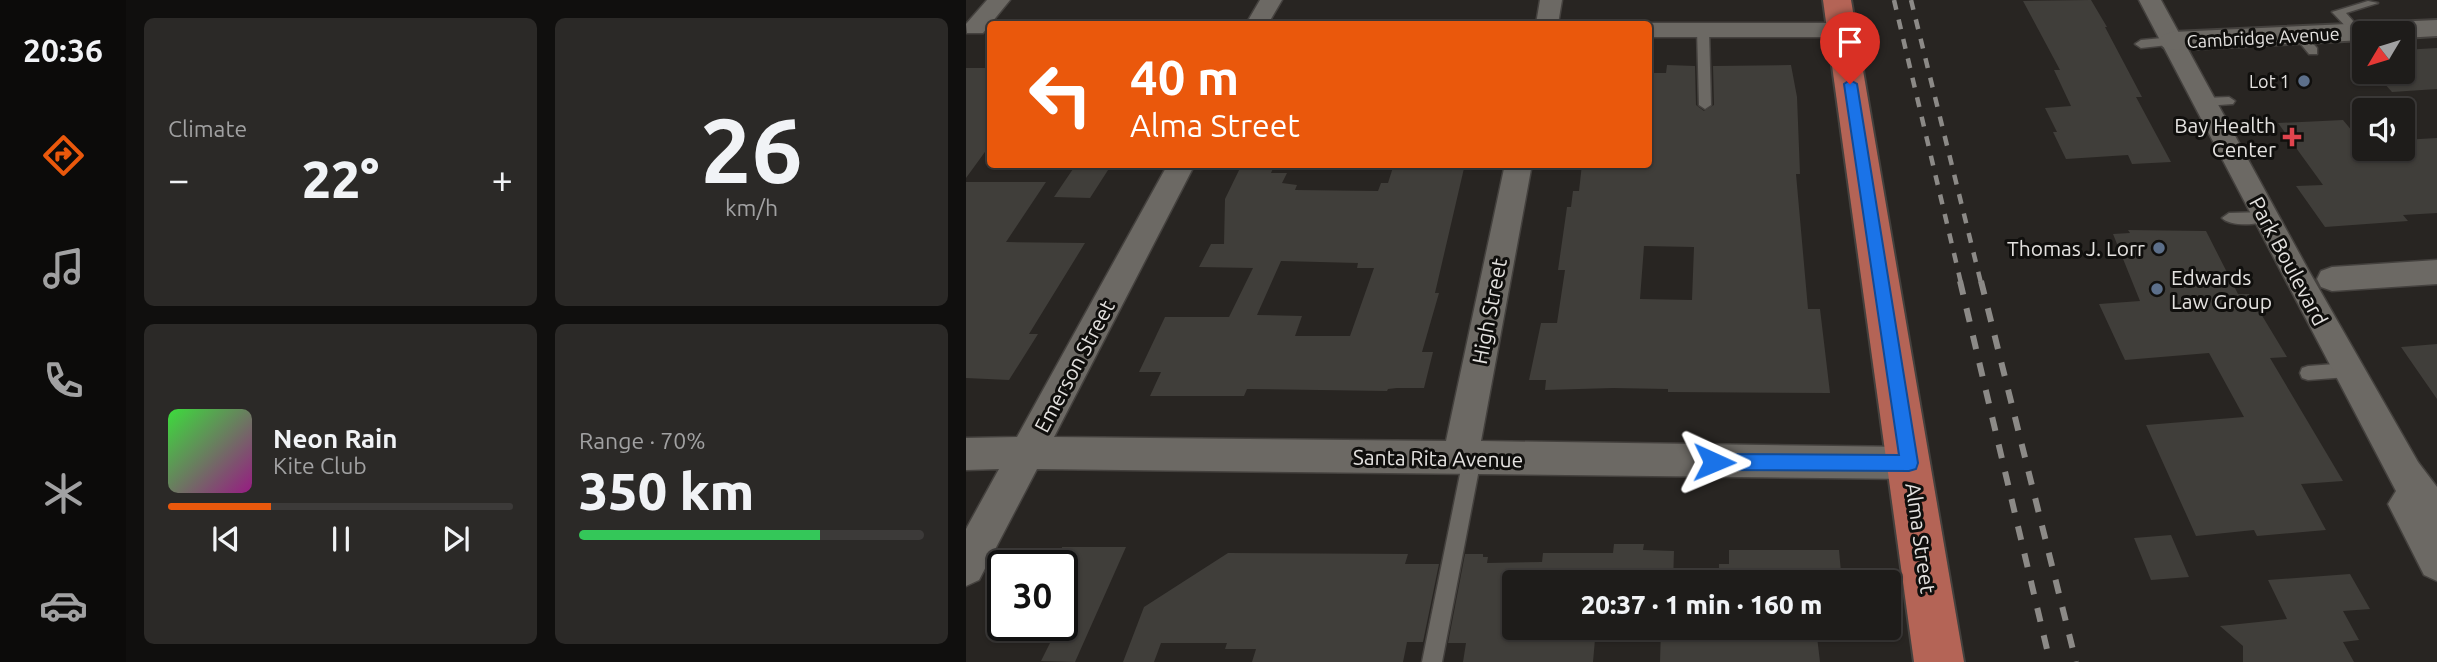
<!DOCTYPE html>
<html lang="en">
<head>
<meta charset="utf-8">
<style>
	:root { --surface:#1e1c1a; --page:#2b2927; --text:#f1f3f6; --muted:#a1a1a2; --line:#3c3a39; --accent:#ea580c }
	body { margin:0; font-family:Ubuntu,sans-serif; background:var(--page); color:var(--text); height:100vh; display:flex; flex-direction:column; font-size:26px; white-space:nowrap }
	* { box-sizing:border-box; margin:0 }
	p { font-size:23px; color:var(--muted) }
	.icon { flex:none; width:38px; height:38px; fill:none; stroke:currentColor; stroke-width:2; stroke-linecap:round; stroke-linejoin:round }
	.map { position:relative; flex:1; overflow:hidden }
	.sheet { display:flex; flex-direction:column; gap:18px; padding:18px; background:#100f0e; width:840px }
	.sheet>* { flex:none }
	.banner { position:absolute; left:21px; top:21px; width:665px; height:147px; border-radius:7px; box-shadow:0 2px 5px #0004,0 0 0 2px var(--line); background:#ea580c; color:#fff; overflow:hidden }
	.needle { width:46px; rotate:232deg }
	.buttons { position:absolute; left:1386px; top:21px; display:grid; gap:14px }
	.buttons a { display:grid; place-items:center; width:63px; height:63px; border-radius:7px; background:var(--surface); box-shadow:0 2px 5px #0004,0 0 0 2px var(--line); font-size:35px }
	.speed { position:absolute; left:21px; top:550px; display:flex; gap:14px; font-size:35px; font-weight:700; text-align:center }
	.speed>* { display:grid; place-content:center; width:91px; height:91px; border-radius:50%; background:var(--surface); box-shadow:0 2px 5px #0004,0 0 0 2px var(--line); line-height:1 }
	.speed .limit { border:4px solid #111; border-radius:10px; background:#fff; color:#111 }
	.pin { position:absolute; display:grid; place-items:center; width:60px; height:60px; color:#fff; margin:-72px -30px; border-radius:50% 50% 50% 0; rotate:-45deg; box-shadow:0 0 7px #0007 }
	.pin .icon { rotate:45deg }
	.me { position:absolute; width:77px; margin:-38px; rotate:91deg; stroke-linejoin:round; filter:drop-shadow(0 0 5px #0008) }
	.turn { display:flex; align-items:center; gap:24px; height:147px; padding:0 28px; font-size:32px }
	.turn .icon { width:91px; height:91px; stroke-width:2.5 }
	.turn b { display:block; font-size:49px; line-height:60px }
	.big { font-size:52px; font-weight:800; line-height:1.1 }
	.sheet .tile { flex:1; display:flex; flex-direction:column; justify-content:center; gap:10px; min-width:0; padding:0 24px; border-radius:10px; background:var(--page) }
	.sheet .dial { align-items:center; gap:0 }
	.dial b { font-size:91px; line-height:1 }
	.song { display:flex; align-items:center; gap:21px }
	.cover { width:84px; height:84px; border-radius:10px; background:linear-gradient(135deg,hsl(120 70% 55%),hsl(310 70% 35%)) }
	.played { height:7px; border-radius:4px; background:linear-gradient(90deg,var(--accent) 30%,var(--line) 30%) }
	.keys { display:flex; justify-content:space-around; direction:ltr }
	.heat { display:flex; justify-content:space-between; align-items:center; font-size:38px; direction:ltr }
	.charge { height:10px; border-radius:5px; background:linear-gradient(90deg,#34c759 70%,var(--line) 0) }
	.sheet .tiles { flex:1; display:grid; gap:18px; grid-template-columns:repeat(2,1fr) }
	.trip { position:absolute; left:536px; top:570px; width:399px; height:70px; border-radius:7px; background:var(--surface); box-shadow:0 2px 5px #0004,0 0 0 2px var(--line); font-weight:800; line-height:70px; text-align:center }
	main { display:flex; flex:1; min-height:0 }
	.tab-bar { display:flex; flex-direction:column; width:126px; justify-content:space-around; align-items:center; background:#0c0b0a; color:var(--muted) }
	.tab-bar .icon { width:49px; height:49px }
	.tab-bar .active { color:var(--accent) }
	.tab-bar b { font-size:32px; color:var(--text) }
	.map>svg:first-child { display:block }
	.building { fill:#403e3a; fill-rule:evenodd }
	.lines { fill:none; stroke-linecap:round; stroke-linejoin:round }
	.service-casing { stroke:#44413e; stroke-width:3 }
	.minor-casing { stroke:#44413e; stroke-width:3 }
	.tertiary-casing { stroke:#44413e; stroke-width:4 }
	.primary-casing { stroke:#44413e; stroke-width:4 }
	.service { fill:#6c6964; fill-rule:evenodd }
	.minor { fill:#6c6964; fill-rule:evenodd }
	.tertiary { fill:#6c6964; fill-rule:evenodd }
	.primary { fill:#b46456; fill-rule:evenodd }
	.rail-far1 { stroke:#8c8a87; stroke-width:4.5; stroke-dasharray:10 10; stroke-linecap:butt }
	.rail { stroke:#8c8a87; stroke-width:6; stroke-dasharray:14 14; stroke-linecap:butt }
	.route { fill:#1a73e8; stroke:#114b97; stroke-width:2 }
	.service-dot { fill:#5c6f8a; stroke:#100f0d; stroke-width:2.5 }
	.health-dot { fill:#e0444e; stroke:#100f0d; stroke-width:2.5 }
	.labels { text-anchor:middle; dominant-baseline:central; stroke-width:6; stroke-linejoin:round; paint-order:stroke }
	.far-street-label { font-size:18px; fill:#e4e2e0; stroke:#100f0d }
	.far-poi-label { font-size:18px; fill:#e4e2e0; stroke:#100f0d; text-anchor:end }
	.poi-label { font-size:21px; fill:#e4e2e0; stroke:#100f0d; text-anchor:end }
	.street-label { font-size:21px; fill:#e4e2e0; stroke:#100f0d }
</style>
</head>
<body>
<main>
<nav class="tab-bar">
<b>20:36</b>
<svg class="icon active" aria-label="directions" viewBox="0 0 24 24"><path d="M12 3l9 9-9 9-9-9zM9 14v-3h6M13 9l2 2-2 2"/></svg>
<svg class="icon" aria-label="music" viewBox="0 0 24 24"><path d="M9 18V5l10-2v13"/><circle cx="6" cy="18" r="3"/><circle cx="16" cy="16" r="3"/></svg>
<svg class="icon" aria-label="phone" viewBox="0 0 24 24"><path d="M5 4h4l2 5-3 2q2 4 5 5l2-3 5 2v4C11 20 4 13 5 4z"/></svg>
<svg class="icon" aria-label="climate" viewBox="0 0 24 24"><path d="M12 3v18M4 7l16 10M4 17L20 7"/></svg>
<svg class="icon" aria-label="car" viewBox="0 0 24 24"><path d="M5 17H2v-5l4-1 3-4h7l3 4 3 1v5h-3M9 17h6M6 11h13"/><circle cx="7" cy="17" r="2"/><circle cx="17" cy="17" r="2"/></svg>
</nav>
<section class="sheet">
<div class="tiles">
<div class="tile"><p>Climate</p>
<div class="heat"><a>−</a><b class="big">22°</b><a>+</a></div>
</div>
<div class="tile dial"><b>26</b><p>km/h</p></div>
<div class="tile">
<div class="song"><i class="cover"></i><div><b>Neon Rain</b><p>Kite Club</p></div></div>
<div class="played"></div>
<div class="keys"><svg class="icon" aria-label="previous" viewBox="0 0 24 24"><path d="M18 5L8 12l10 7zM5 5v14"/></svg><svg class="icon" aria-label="pause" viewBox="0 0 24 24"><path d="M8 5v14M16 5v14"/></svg><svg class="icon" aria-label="next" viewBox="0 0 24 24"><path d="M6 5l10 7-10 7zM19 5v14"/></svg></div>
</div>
<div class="tile"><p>Range · 70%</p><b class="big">350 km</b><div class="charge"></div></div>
</div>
</section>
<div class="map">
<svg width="1471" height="662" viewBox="0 0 1471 662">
	<rect width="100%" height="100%" fill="#282522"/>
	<path class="building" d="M1125 0 1141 27H1139L1176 97H1170L1205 162 1166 164 1162 155 1100 159 1087 132H1091L1079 108 1105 106 1088 70H1094L1057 1Z
		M1471 48V89L1426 92 1408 72H1437V50Z
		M701 65 729 66 730 105 738 111 748 105 747 66 825 65 831 97 834 174H830L842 309H854L864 393 702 392V389L647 388 579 390 580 380H563L575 323H591L599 270H592L601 207H605L607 191H613L616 164H682V73H700ZM678 246 728 247 726 300 674 299Z
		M0 68H24V145L0 178Z
		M1377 120 1392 138 1398 137V149H1437V140L1471 138V213L1437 215 1442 221 1359 227 1330 186 1357 185 1312 123Z
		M276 164H309L305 173H321L316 183 331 185 329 190 412 191 415 183H422L428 164H499L469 293H473L456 352H467L458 388H431L422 389 421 391 281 389 278 396H184L195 372H173L199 317H263L287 268 233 267 245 244H258L259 199ZM315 261 392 263 391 268H408L384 336H329L336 316 291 315Z
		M109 166 144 167 124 198 88 197Z
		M0 182H80L40 242 119 243 63 334H72L43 380 0 378Z
		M1162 230 1240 231 1272 294H1283L1321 357 1304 358 1377 481 1335 484 1360 530 1291 536 1288 530 1230 536 1180 425 1278 417 1243 353 1159 360 1133 304 1174 301 1147 234 1164 233Z
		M1471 344V399L1435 347Z
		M1205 535 1223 577 1185 580 1168 538Z
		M648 544H678L677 550 708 551 707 583H548V628H630L627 662H497L500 643H482L499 554H517V557H522L521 563 576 562 577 553H647Z
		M96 547H160L109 662 75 661 93 625H96Z
		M763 550H873L876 583H753V564H763Z
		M262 553 442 554 439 564H473L457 642H441L437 662H286L290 649H259L261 643H195L188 662H157L178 607Z
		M1384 574 1404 609 1377 611 1393 640 1377 642 1388 662H1277V646L1254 626 1321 619 1302 580Z
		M695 628H850L854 662H694Z"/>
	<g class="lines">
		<g class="service-casing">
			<path id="service" d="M1402 1 1412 3 1380 13 1395 30V34H1387L1366 12Z
				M737 27 743 30 745 105 739 109 733 105 731 30Z
				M1333 31 1337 33 1351 48V54H1343L1329 37 1327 35Z
				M1207 37 1211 38V44L1175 48 1169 44 1175 40Z
				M1263 97 1269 101 1267 104 1239 106 1233 102 1239 98Z
				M1299 212 1306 217C1298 226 1264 227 1256 218L1263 213Z
				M1382 363 1388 365 1390 370 1388 375 1382 377 1342 380 1336 378 1334 373 1336 368 1342 366Z
				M506 451 512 453 515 459 476 662H456L497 459 500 453Z"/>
		</g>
		<g class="minor-casing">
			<path id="minor" d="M21 0H44L17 33H1L0 24Z
				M294 0H316L302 24H280Z
				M574 0H596L592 24H570Z
				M1173 0H1195L1344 273 1452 462 1471 487V581L1458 575 1422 504 1430 491Z
				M682 23H876L884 25 888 30 884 35 876 37H682V24H676Z
				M202 164H229L88 437 480 441 539 164H566L515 441 943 447 955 452 961 463 955 474 943 479 71 469 13 580 0 586V529L33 469 0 470V438L51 437Z
				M1471 260V284L1366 291 1355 287 1351 279 1355 271 1366 267Z"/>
		</g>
		<g class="tertiary-casing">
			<path id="tertiary" d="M1471 20V36L1437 38V33H1398V40L1207 50 1197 47 1193 41 1197 35 1207 32Z"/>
		</g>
		<g class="primary-casing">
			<path id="primary" d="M857 0H885L998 662H948Z"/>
		</g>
		<use href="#service" class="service"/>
		<use href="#minor" class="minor"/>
		<use href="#tertiary" class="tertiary"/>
		<use href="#primary" class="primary"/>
		<path class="rail-far1" d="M928 0 995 283
			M945 0 1015 283"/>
		<path class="rail" d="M994 281 1084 662
			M1015 281 1110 662"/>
	</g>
	<path class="route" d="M884 80 891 84 952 463 950 469 943 471 748 470 742 468 739 462 742 456 748 454 933 455 878 84Z"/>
	<g class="service-dot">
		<circle cx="1338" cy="81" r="7"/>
		<circle cx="1193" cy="248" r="7"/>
		<circle cx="1191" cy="289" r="7"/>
	</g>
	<path class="health-dot" d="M1322.5 126.5h7v7h7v7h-7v7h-7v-7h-7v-7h7z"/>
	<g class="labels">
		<g class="far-street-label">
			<text transform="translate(1297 37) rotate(-3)">Cambridge Avenue</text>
		</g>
		<g class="far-poi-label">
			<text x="1324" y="81">Lot 1</text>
		</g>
		<g class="poi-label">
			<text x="1310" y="125">Bay Health<tspan x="1310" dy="24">Center</tspan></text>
			<text x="1179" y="248">Thomas J. Lorr</text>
			<text x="1205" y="277" text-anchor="start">Edwards<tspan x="1205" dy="24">Law Group</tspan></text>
		</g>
		<g class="street-label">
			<text transform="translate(1323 261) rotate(62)">Park Boulevard</text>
			<text transform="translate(523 311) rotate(-79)">High Street</text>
			<text transform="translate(108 366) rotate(-62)">Emerson Street</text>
			<text transform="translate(472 458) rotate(1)">Santa Rita Avenue</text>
			<text transform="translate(955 538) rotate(82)">Alma Street</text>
		</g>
	</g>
</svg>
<div class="buttons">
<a><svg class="needle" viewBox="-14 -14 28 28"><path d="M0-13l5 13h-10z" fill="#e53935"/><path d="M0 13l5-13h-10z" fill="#a1a1a2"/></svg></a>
<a><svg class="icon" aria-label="sound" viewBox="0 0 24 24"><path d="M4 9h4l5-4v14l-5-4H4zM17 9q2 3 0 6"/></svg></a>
</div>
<div class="speed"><div class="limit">30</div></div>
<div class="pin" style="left:884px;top:84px;background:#d93025"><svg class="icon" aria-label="arrive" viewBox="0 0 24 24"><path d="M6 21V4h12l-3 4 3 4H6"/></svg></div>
<svg class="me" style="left:748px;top:462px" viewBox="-20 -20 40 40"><path d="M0-17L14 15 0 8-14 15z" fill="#1a73e8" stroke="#fff" stroke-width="4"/></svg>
<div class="trip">20:37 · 1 min · 160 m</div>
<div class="banner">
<div class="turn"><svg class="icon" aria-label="left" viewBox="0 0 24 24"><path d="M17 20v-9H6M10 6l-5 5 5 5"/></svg><div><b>40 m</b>Alma Street</div></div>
</div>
</div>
</main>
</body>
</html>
